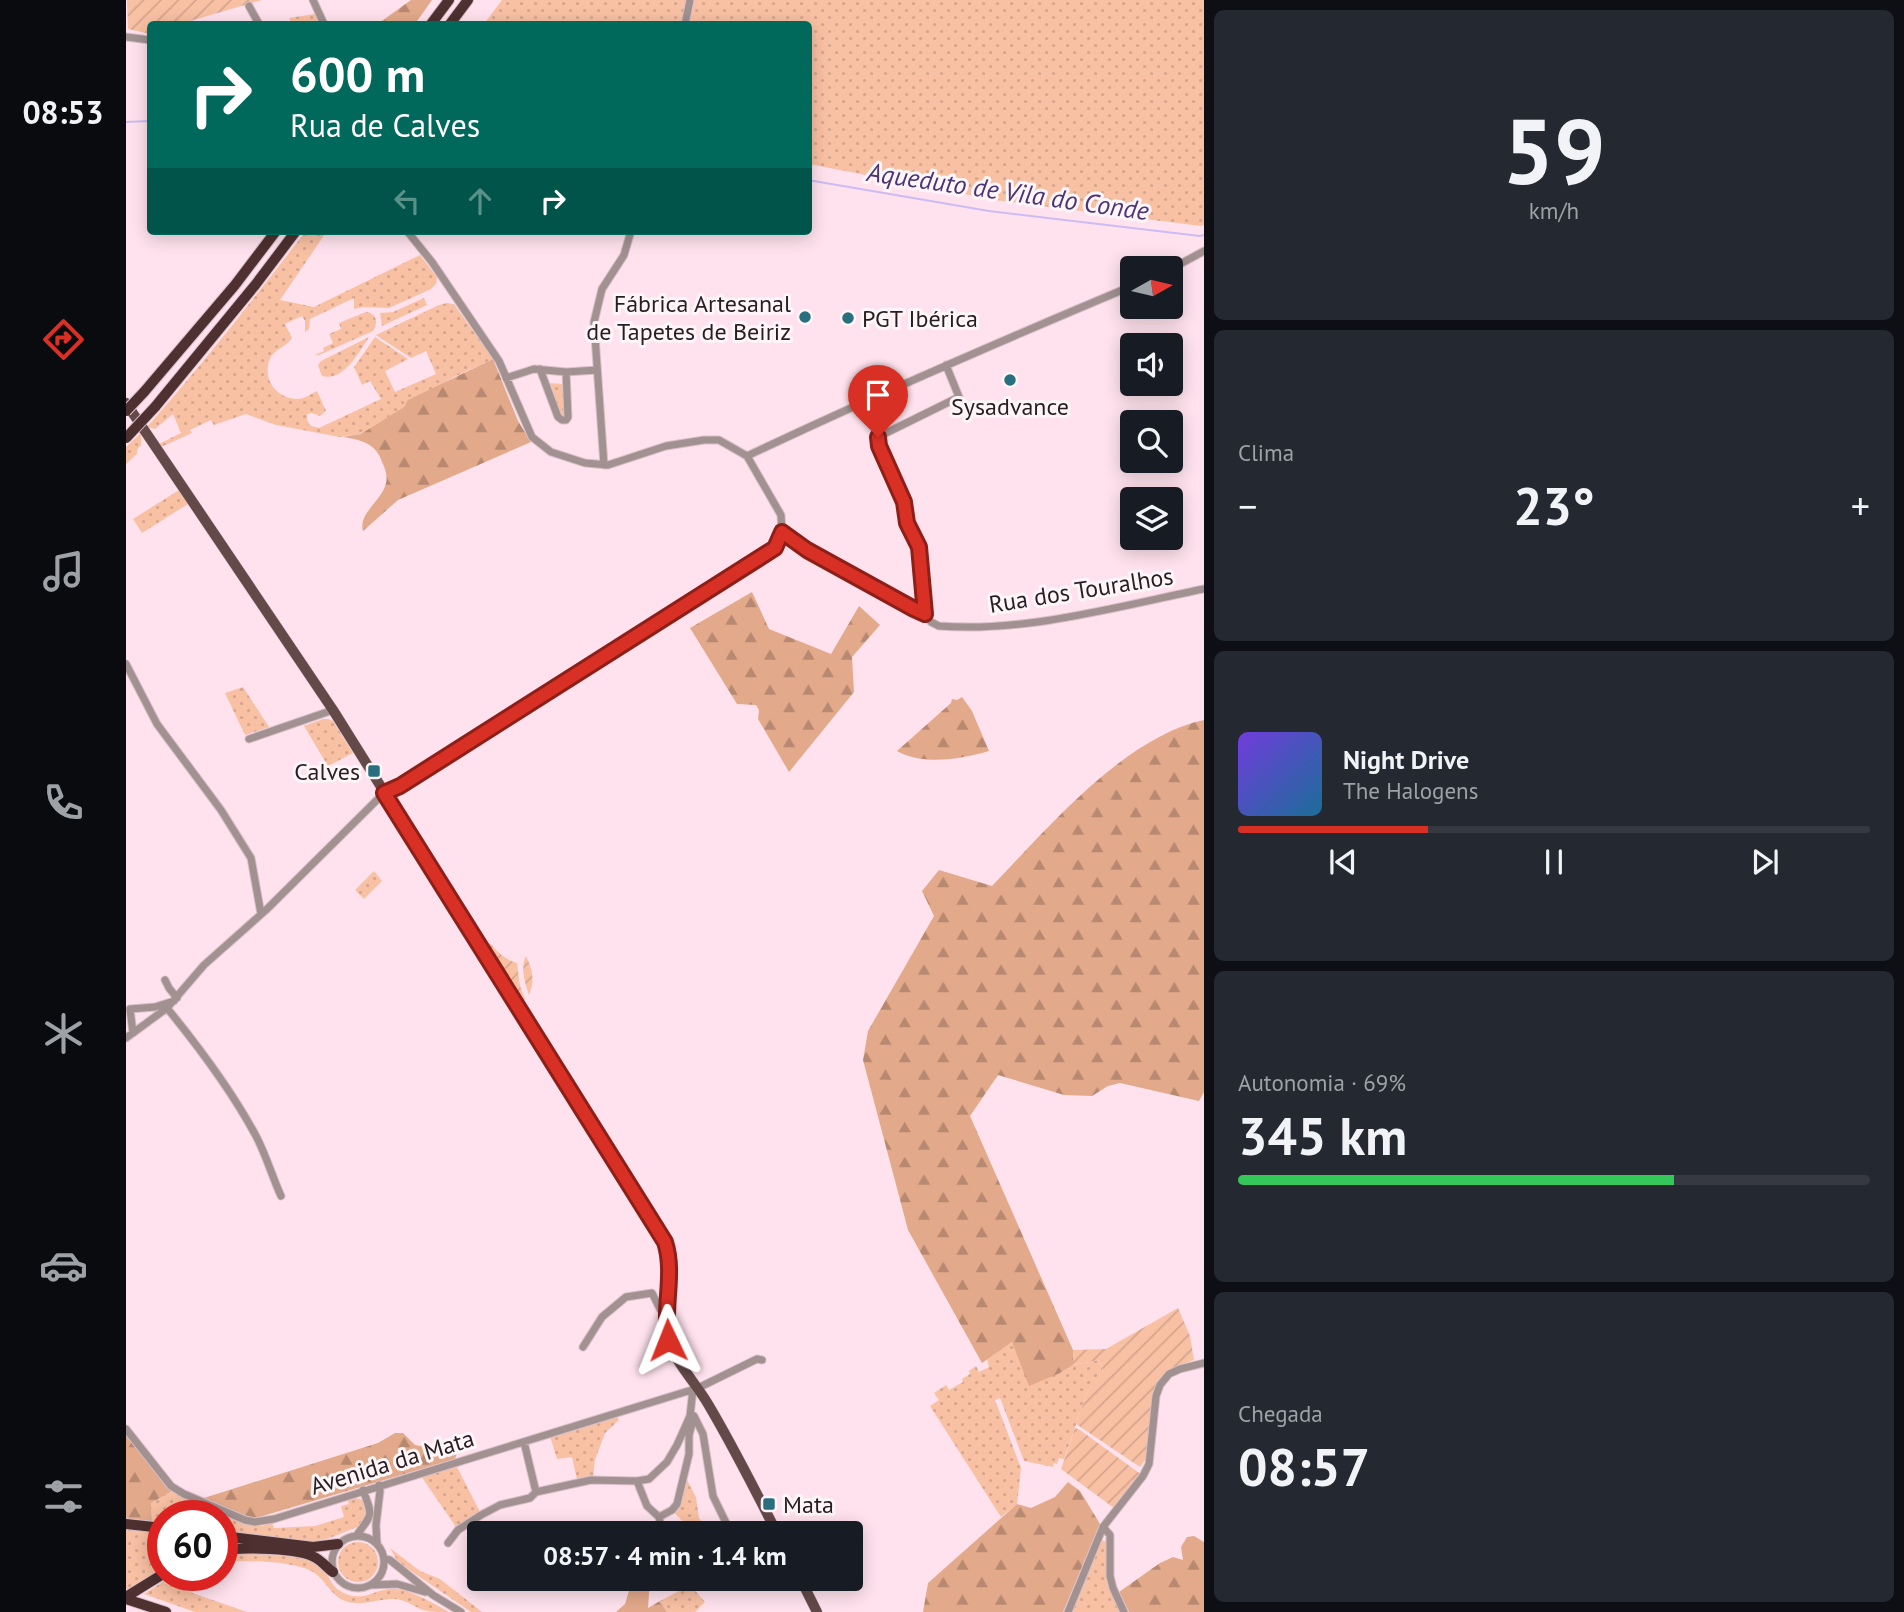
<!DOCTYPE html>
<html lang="pt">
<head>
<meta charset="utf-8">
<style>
	:root { --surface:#171b24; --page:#242831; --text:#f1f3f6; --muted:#9ea1a6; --line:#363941; --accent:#d93025 }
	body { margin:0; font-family:"PT Sans",sans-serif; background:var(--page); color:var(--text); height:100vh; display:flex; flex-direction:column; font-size:26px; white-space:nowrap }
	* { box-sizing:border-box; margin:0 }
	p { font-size:23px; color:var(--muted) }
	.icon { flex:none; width:38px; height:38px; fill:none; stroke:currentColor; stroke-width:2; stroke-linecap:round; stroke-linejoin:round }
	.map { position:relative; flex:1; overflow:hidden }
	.side { display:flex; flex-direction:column; gap:10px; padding:10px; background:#0d0f14; width:700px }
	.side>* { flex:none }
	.hud { position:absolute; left:21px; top:21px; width:665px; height:214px; border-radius:7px; box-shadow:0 4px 18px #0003; background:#00695c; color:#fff; overflow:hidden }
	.needle { width:46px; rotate:82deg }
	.fabs { position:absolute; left:994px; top:256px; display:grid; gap:14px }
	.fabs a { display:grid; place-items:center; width:63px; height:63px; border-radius:7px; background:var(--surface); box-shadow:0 4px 18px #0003; font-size:35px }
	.speed { position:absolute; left:21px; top:1500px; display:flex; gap:14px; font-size:35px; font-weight:700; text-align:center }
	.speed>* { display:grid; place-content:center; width:91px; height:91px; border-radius:50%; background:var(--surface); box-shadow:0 4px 18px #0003; line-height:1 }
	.speed .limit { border:10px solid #d22; background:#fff; color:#111 }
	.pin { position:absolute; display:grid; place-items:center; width:60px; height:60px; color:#fff; margin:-72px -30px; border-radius:50% 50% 50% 0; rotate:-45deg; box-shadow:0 0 7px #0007 }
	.pin .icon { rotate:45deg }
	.me { position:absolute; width:77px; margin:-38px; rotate:358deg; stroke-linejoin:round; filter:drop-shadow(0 0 5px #0008) }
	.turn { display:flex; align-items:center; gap:24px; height:147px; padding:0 28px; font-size:32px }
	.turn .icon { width:91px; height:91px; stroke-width:2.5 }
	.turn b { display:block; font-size:49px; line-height:60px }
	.lanes { display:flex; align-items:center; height:66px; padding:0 28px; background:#0003; justify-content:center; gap:35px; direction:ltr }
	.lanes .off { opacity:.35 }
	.big { font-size:52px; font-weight:700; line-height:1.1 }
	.side .card { flex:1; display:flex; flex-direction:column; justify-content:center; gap:10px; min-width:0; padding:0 24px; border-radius:10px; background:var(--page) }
	.side .dial { align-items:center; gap:0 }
	.dial b { font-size:91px; line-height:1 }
	.song { display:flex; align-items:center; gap:21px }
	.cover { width:84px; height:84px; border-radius:10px; background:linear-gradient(135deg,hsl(260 70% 55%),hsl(200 70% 35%)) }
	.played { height:7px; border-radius:4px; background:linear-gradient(90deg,var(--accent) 30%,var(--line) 30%) }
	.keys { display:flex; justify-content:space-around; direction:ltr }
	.heat { display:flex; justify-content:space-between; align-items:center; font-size:38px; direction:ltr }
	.charge { height:10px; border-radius:5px; background:linear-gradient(90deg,#34c759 69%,var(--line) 0) }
	.trip { position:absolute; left:341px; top:1521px; width:396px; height:70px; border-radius:7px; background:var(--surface); box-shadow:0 4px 18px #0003; font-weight:700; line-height:70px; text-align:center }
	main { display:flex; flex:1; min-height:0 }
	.tab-bar { display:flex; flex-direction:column; width:126px; justify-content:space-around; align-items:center; background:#090b0e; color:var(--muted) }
	.tab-bar .icon { width:49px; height:49px }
	.tab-bar .current { color:var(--accent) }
	.tab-bar b { font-size:32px; color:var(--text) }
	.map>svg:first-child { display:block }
	.grass { fill:url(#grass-dots) }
	.forest { fill:url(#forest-firs) }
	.garden { fill:url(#garden-furrows) }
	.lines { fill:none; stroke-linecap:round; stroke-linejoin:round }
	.stream { stroke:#ccbcf5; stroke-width:2 }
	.minor-casing { stroke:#d8bfc8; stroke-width:9 }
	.major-casing { stroke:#d8bfc8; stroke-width:11 }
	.highway-casing { stroke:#d8bfc8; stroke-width:12 }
	.minor { stroke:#a19190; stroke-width:7 }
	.major { stroke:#634948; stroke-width:10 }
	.highway { stroke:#4d302f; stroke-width:10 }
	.highway-bridge-casing { stroke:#d8bfc8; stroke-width:12; stroke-linecap:butt }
	.highway-bridge { stroke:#4d302f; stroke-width:10 }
	.route-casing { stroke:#8d1f18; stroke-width:18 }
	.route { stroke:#d93025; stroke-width:12 }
	.poi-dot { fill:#296f7e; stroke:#fdf6f9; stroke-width:2.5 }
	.labels { text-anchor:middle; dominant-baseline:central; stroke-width:6; stroke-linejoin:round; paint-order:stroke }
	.poi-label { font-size:24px; fill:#291d22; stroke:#fdf6f9; text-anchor:end }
	.street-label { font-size:24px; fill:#291d22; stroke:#fdf6f9 }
	.water-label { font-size:26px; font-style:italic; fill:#4c3477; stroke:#fdf6f9 }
</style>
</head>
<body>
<main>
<nav class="tab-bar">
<b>08:53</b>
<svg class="icon current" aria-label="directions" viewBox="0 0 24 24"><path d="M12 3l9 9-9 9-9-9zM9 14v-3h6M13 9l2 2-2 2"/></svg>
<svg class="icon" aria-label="music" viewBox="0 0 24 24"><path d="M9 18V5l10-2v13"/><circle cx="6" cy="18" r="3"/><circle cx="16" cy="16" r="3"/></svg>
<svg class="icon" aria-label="phone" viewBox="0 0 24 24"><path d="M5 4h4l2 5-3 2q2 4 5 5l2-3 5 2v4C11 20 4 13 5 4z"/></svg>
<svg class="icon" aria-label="climate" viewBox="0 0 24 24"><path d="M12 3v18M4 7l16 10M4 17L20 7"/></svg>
<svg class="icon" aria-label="car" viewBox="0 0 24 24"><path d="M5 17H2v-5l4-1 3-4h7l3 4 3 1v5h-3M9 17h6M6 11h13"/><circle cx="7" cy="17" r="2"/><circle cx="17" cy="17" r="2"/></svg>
<svg class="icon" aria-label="filters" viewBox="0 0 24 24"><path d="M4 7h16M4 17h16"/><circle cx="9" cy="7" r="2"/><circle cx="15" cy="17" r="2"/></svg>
</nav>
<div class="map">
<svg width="1078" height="1612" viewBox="0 0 1078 1612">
	<defs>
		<pattern id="grass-dots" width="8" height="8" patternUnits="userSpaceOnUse" patternTransform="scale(1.75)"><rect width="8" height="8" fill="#f9c1a4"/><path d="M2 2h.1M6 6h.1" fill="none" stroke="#d5a58d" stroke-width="1.8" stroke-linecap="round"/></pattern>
		<pattern id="forest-firs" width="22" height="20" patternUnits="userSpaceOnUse" patternTransform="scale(1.75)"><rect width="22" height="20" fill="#e3a98b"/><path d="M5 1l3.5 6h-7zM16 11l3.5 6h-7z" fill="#b88971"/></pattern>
		<pattern id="garden-furrows" width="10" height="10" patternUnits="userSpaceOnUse" patternTransform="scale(1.75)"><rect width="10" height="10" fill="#f9c1a4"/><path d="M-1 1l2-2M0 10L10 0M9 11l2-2" fill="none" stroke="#d5a58d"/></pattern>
	</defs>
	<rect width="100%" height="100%" fill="#ffe2ed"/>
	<path class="grass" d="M376 0H1078V225L1075 226 869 200 683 164 682 24H358Z
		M189 14 193 24H166L163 18Z
		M180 231H201L154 300 188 307 294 255 311 277 310 284 305 289 263 308 237 307 228 309V298L184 319 183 329 179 332V321L176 316 159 324 166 338C159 349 144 349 142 366 139 384 154 399 171 399 178 399 185 394 191 391L200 411 194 416 186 413 181 414V420L185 426 193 428 255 399 244 381 236 385 228 367 249 337 282 359 259 371 269 392 310 374 300 351 285 358 250 335 313 305 321 303 328 304 367 359 326 378 235 434 214 437 150 425 120 414 88 425 85 420 64 430 66 433 35 447 33 444 55 433 47 414 29 429 21 427C77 364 128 298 180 231Z
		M298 298 301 305 256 326 254 313 267 312Z
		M240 312C250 313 253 322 247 331L193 355H189L198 351 197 348 207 343 203 334 215 329 213 323Z
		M243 337C233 352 218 382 196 376L192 365 195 361Z
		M423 383 437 384 439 415H434Z
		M15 433V445L11 450V454L0 464V447Z
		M53 490 62 504 16 533 7 519Z
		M117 687 143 727 119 735 99 693Z
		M197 719H203L207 721 227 753 202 766 178 726Z
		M248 871 256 881 238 899 229 890Z
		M886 1342 934 1373 947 1365 973 1360 977 1371 961 1393 938 1459 933 1458 931 1464 928 1463 927 1467 898 1461 874 1398 869 1400 895 1468 891 1504 875 1517 804 1406 813 1400 808 1393 820 1385 823 1390 837 1382 836 1379 844 1374 843 1371 850 1366 853 1372 863 1367 861 1359Z
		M490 1415 493 1420 479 1433 469 1460 467 1478 451 1480 446 1457 431 1459 424 1436Z
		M330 1465 354 1512 330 1527 295 1476Z
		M561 1480 570 1497 573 1518 584 1533H562L558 1528 560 1525 547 1511Z
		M46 1491 56 1497 118 1524 136 1526 146 1523 148 1528 189 1526 218 1517 215 1506 223 1504 221 1499C234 1497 240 1499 243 1512L235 1526C218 1531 204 1540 186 1542L96 1531V1516H37V1524L26 1523 25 1503Z
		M0 1528 37 1532V1571L3 1590 0 1589Z
		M975 1540 981 1542 983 1589 995 1612H946Z
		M212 1562a20 20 0 1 1 40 0a20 20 0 1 1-40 0Z
		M264 1548 294 1571 314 1579 356 1612H345L272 1562Z
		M126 1553C141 1555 179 1556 191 1563 204 1572 203 1588 220 1594 239 1601 246 1591 263 1589 279 1586 309 1604 323 1612 315 1612 304 1612 297 1610 287 1606 279 1599 267 1599 250 1599 236 1607 219 1601 204 1595 200 1580 187 1572 170 1561 117 1560 96 1562V1556Z
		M48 1575H53L38 1583 121 1612H69L18 1594Z
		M564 1585 579 1602 569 1612H541L534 1601Z"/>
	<path class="forest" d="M285 0H306L289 24H208L253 23Z
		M367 359 392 421 405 442 272 500 237 531C232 513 256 501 260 483 262 476 259 468 256 462 250 443 235 440 217 437L235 434 278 407 282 400Z
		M626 592 643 629 705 654 733 606 754 625 726 657 728 692 663 772 632 719 633 710 630 705 611 704 564 628Z
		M836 697 846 711 863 751C836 759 797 766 771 751L825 703 826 699 831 700Z
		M1078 720V1092L1073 1101 994 1083 982 1086 966 1096 938 1095 872 1075 844 1116 947 1350V1365L934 1373 903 1386 886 1342 856 1363 782 1230 737 1060 742 1031 808 916 796 891 813 870 866 886C921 829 998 737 1078 720Z
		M0 1433 46 1491 25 1503 26 1523 0 1519Z
		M269 1433H277L289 1445 331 1453 329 1459 130 1518 118 1516 78 1498 252 1443Z
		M942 1482 954 1491 974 1524 937 1612H797L802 1583 891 1504 905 1508 929 1497Z
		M1068 1536 1078 1542V1612H1003L993 1592 1034 1563 1047 1557 1057 1560 1055 1547 1061 1537Z
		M507 1578 524 1579 522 1608 534 1601 541 1612H490L499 1604Z"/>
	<path class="garden" d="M1 0H136L54 24H24V34L2 29Z
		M364 943C371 952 380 960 391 963L394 986 399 999 395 1003 359 946Z
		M400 956C407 971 409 980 403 995 399 983 394 968 400 956Z
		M1052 1308 1064 1336 1068 1360C1053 1365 1040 1371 1030 1384L1021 1457 1014 1467 950 1424 961 1393 977 1370 973 1360 947 1365V1350L980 1349Z
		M949 1428 954 1430 1016 1475 988 1508 935 1469Z"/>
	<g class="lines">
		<path class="stream" d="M0 122 24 121
			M682 180 863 211 1074 236 1078 235"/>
		<g class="minor-casing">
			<path id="minor" d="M187 0 198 24
				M123 6 133 24
				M559 24 564 0
				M0 37 24 40
				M1045 269 1078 251
				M414 369 432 417 436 420H440L442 417 440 372
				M380 378 408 369 440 372 471 370
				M621 456C748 396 877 340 1006 286
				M478 465 468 322 476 289 498 255 505 231
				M656 532 681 550 788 609 799 614 805 622 813 626C898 633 994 606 1078 589
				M799 614 793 547 781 523 778 502 753 446 752 437 833 397 820 365
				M0 664 31 724 95 810 125 858 135 914
				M123 739 207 710
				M39 980 43 988 51 998
				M41 1008C72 1046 107 1093 130 1136 140 1155 146 1176 155 1196
				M7 1033 4 1009 29 1007 48 1001
				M0 1038 41 1008 78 965 140 910 258 793 273 786 649 548 656 532 655 515 621 456 593 440H578L540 446 482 465 459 463 425 452 406 437 373 361 306 262 281 231
				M457 1347 476 1317 500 1297 526 1293 534 1309 540 1314
				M568 1416 577 1434 587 1496 605 1533
				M0 1429 45 1486 58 1494 119 1520 129 1522 148 1519 572 1388 631 1359 636 1360
				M398 1442 410 1492
				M511 1481 521 1506 533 1517
				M533 1517 546 1510 551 1504 563 1454V1435L566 1424
				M533 1517 536 1533
				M977 1527 984 1535V1576L987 1588 998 1612
				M206 1562a26 26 0 1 1 52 0a26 26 0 1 1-52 0Z
				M230 1536C247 1513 247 1517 237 1490
				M322 1543 332 1530 355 1515 374 1505 404 1498 410 1492 465 1480 511 1481 523 1479 541 1462 551 1445 564 1416 567 1389
				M251 1544 250 1525 254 1491 253 1485
				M258 1558 264 1560 307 1595 335 1612
				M246 1585 271 1584 299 1592
				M942 1612 977 1527 1017 1476 1023 1464 1030 1396 1034 1385 1043 1374 1054 1369 1078 1363"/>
		</g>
		<g class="major-casing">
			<path id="major" d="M0 403 207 710 534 1233C554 1270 532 1303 542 1340 548 1360 571 1385 582 1404 607 1446 629 1490 651 1533
				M674 1578 691 1612"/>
		</g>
		<g class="highway-casing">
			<path id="highway" d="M305 24 323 0
				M324 24 342 0
				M18 392 109 285 150 231
				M29 407 130 284 170 231
				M0 1524 37 1528
				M96 1536 187 1547 212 1544
				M96 1550C116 1547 174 1548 190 1558 197 1562 201 1568 207 1572
				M0 1597 37 1574
				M0 1599 40 1612"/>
		</g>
		<use href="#minor" class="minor"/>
		<use href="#major" class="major"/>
		<use href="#highway" class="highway"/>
		<g class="highway-bridge-casing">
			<path id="highway-bridge" d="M0 411 18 392
				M0 438 29 407"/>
		</g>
		<use href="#highway-bridge" class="highway-bridge"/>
	</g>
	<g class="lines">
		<g class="route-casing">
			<path id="route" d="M542 1340C537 1307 549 1273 539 1242L258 793 274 786 649 548 656 532 681 550 788 609 799 614 793 547 781 523 778 502 753 446 752 437"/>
		</g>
		<use href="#route" class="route"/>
	</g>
	<g class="poi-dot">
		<circle cx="679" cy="317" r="7"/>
		<circle cx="722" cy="318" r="7"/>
		<circle cx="884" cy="380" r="7"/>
		<rect x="241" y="764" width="14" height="14" rx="3.5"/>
		<rect x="636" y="1497" width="14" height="14" rx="3.5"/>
	</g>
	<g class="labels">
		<g class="poi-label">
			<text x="665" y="303">Fábrica Artesanal<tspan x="665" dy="28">de Tapetes de Beiriz</tspan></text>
			<text x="736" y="318" text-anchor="start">PGT Ibérica</text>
			<text x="884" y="406" text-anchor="middle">Sysadvance</text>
			<text x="234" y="771">Calves</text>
			<text x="657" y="1504" text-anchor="start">Mata</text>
		</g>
		<g class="street-label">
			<text transform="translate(955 590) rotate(-9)">Rua dos Touralhos</text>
			<text transform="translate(266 1462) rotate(-17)">Avenida da Mata</text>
		</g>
		<g class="water-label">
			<text transform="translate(882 191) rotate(8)">Aqueduto de Vila do Conde</text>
		</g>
	</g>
</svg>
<div class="fabs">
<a><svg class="needle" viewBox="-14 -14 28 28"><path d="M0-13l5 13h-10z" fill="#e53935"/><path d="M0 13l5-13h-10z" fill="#9ea1a6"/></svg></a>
<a><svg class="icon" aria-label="sound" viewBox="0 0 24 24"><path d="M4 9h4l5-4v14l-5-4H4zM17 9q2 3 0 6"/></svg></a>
<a><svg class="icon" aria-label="search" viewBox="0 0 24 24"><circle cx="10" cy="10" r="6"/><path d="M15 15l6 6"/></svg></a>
<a><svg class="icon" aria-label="layers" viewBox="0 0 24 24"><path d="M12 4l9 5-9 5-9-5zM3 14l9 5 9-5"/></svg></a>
</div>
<div class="speed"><div class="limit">60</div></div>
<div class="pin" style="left:752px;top:437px;background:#d93025"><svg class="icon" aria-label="arrive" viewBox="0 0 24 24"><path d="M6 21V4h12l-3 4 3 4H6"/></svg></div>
<svg class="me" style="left:542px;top:1340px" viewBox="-20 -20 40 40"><path d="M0-17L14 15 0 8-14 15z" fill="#d93025" stroke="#fff" stroke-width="4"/></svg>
<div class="trip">08:57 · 4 min · 1.4 km</div>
<div class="hud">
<div class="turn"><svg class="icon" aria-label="right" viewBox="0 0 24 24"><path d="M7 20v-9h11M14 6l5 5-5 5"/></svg><div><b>600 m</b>Rua de Calves</div></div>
<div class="lanes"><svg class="icon off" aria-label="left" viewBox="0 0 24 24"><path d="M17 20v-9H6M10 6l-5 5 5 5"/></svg><svg class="icon off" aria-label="ahead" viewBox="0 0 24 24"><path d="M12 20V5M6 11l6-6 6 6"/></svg><svg class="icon" aria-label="right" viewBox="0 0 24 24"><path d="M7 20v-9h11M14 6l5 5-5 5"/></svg></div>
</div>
</div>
<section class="side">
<div class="card dial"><b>59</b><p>km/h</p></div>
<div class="card"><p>Clima</p>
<div class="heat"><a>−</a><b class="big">23°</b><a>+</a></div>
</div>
<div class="card">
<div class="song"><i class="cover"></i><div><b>Night Drive</b><p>The Halogens</p></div></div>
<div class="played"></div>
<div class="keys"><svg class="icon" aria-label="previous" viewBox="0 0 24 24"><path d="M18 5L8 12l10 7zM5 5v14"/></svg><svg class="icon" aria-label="pause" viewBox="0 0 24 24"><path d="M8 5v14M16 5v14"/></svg><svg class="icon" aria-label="next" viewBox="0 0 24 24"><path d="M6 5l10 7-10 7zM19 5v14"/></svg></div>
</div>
<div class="card"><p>Autonomia · 69%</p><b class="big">345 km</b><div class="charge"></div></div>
<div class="card"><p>Chegada</p><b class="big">08:57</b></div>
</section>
</main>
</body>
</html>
